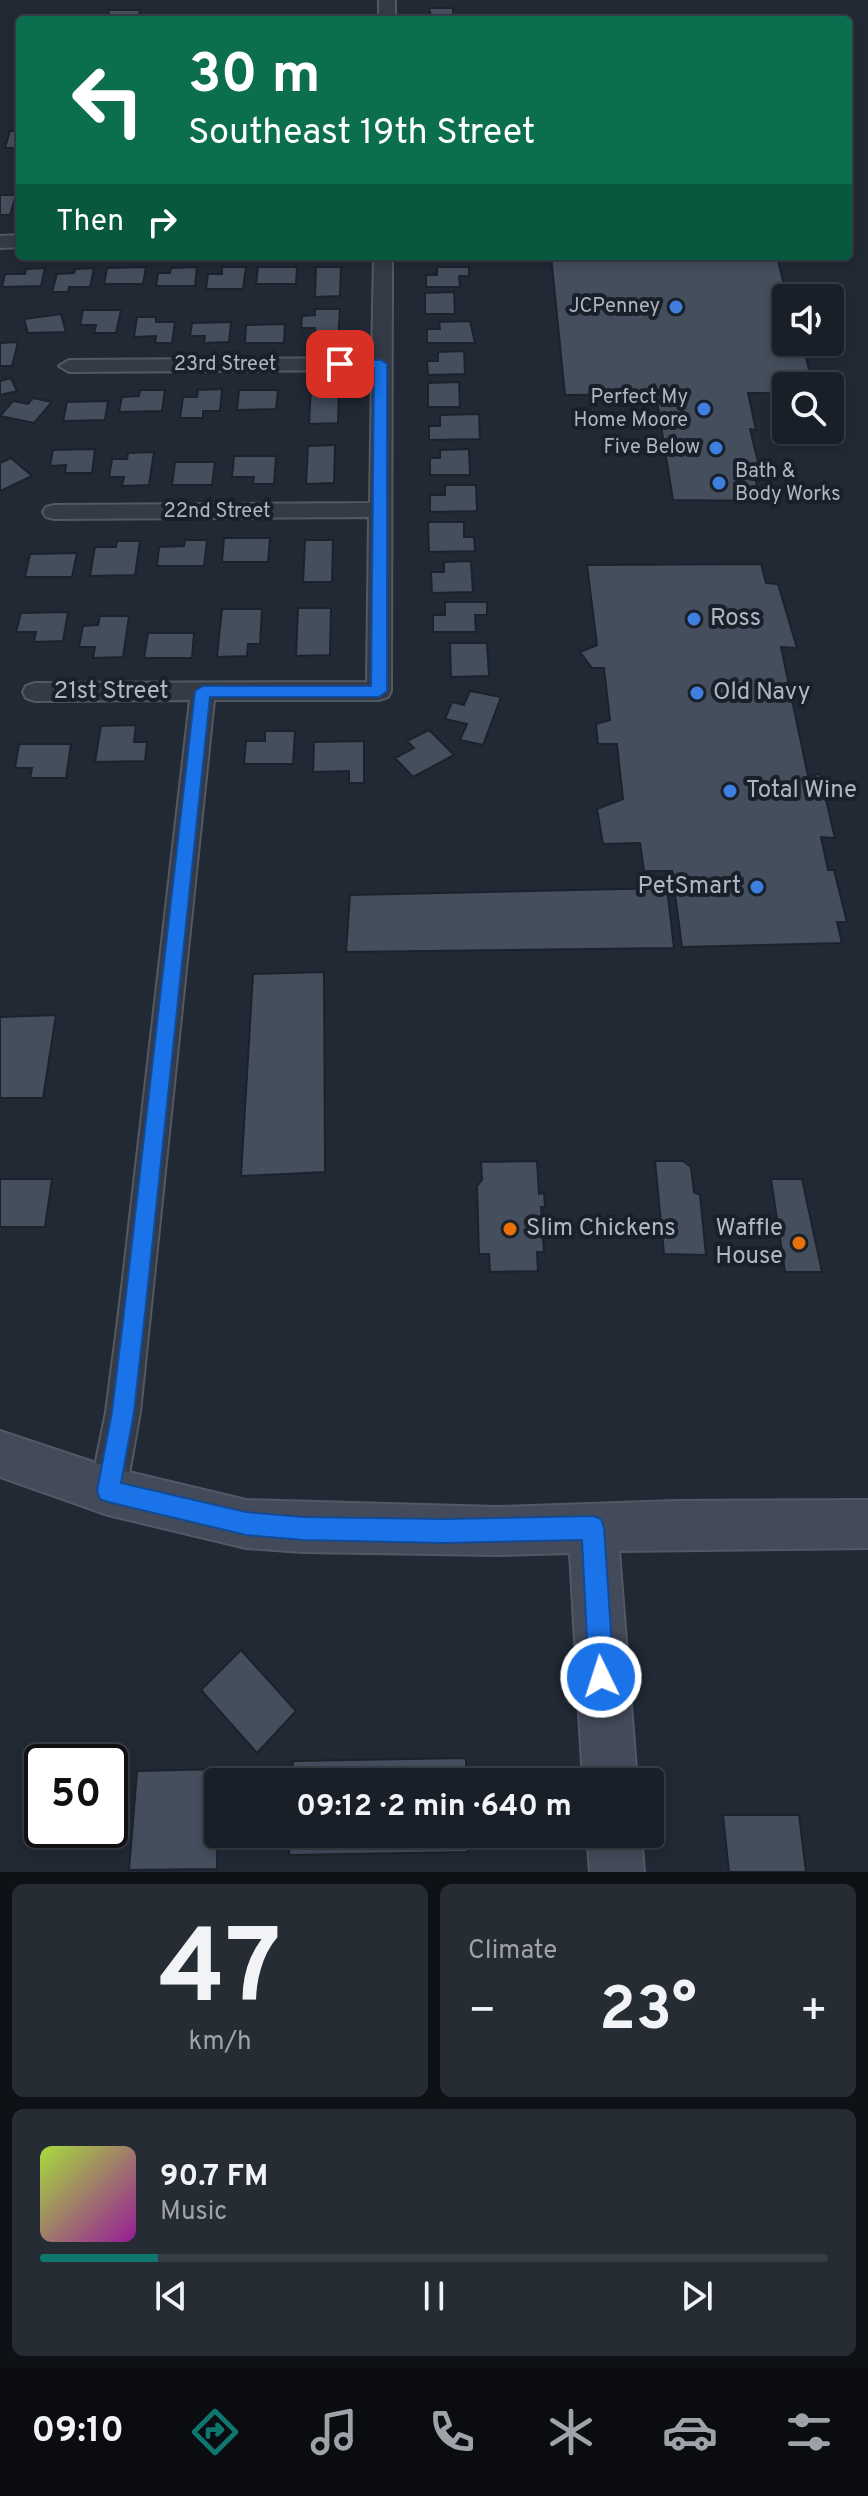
<!DOCTYPE html>
<html lang="en">
<head>
<meta charset="utf-8">
<style>
	:root { --surface:#191f28; --page:#262c34; --text:#f1f3f6; --muted:#9fa2a8; --line:#373d45; --accent:#0f766e }
	body { margin:0; font-family:Overpass,sans-serif; background:var(--page); color:var(--text); height:100vh; display:flex; flex-direction:column; font-size:30px; white-space:nowrap }
	* { box-sizing:border-box; margin:0 }
	p { font-size:26px; color:var(--muted) }
	.icon { flex:none; width:44px; height:44px; fill:none; stroke:currentColor; stroke-width:2; stroke-linecap:round; stroke-linejoin:round }
	.map { position:relative; height:1872px; overflow:hidden }
	.drawer { display:flex; flex-direction:column; gap:12px; padding:12px; background:#0e1116; flex:1 }
	.drawer>* { flex:none }
	.guide { position:absolute; left:16px; top:16px; width:836px; height:244px; border-radius:8px; box-shadow:0 4px 12px #0003,0 0 0 2px var(--line); background:#0b6e4f; color:#fff; overflow:hidden }
	.controls { position:absolute; left:772px; top:284px; display:grid; gap:16px }
	.controls a { display:grid; place-items:center; width:72px; height:72px; border-radius:8px; background:var(--surface); box-shadow:0 4px 12px #0003,0 0 0 2px var(--line); font-size:40px }
	.speed { position:absolute; left:24px; top:1744px; display:flex; gap:16px; font-size:40px; font-weight:700; text-align:center }
	.speed>* { display:grid; place-content:center; width:104px; height:104px; border-radius:50%; background:var(--surface); box-shadow:0 4px 12px #0003,0 0 0 2px var(--line); line-height:1 }
	.speed .limit { border:4px solid #111; border-radius:12px; background:#fff; color:#111 }
	.pin { position:absolute; display:grid; place-items:center; width:68px; height:68px; color:#fff; margin:-34px; border-radius:16px; box-shadow:0 4px 12px #0006 }
	.me { position:absolute; width:88px; margin:-44px; rotate:356deg; stroke-linejoin:round; filter:drop-shadow(0 0 6px #0008) }
	.turn { display:flex; align-items:center; gap:28px; height:168px; padding:0 40px; font-size:36px }
	.turn .icon { width:104px; height:104px; stroke-width:2.5 }
	.turn b { display:block; font-size:56px; line-height:68px }
	.then { display:flex; align-items:center; height:76px; padding:0 40px; background:#0003; gap:16px; font-size:30px }
	.big { font-size:60px; font-weight:700; line-height:1.1 }
	.drawer .tile { flex:1; display:flex; flex-direction:column; justify-content:center; gap:12px; min-width:0; padding:0 28px; border-radius:12px; background:var(--page) }
	.drawer .dial { align-items:center; gap:0 }
	.dial b { font-size:104px; line-height:1 }
	.song { display:flex; align-items:center; gap:24px }
	.cover { width:96px; height:96px; border-radius:12px; background:linear-gradient(135deg,hsl(80 70% 55%),hsl(300 70% 35%)) }
	.played { height:8px; border-radius:4px; background:linear-gradient(90deg,var(--accent) 15%,var(--line) 15%) }
	.keys { display:flex; justify-content:space-around; direction:ltr }
	.heat { display:flex; justify-content:space-between; align-items:center; font-size:44px; direction:ltr }
	.drawer .tiles { flex:1; display:grid; gap:12px; grid-template-columns:1fr 1fr }
	.tile:last-child { grid-column:span 2 }
	.trip { position:absolute; left:204px; top:1768px; width:460px; height:80px; border-radius:8px; background:var(--surface); box-shadow:0 4px 12px #0003,0 0 0 2px var(--line); font-weight:700; line-height:80px; text-align:center }
	.tab-bar { display:flex; height:128px; justify-content:space-around; align-items:center; background:#0a0c10; color:var(--muted) }
	.tab-bar .icon { width:56px; height:56px }
	.tab-bar .selected { color:var(--accent) }
	.tab-bar b { font-size:36px; color:var(--text) }
	.map>svg:first-child { display:block }
	.building { fill:#444e5d; stroke:#1c222c; stroke-width:2 }
	.lines { fill:none; stroke-linecap:round; stroke-linejoin:round }
	.minor-casing { stroke:#525864; stroke-width:4 }
	.secondary-casing { stroke:#525864; stroke-width:4 }
	.minor { fill:#343b46; fill-rule:evenodd }
	.secondary { fill:#434a59; fill-rule:evenodd }
	.route { fill:#1a73e8; stroke:#114b97; stroke-width:2 }
	.shop-dot { fill:#3f7fe0; stroke:#1a202a; stroke-width:3 }
	.food-dot { fill:#e8710a; stroke:#1a202a; stroke-width:3 }
	.labels { text-anchor:middle; dominant-baseline:central; stroke-width:8; stroke-linejoin:round; paint-order:stroke }
	.far-poi-label { font-size:20px; fill:#afb5c3; stroke:#1a202a; text-anchor:end }
	.far-street-label { font-size:20px; fill:#afb5c3; stroke:#1a202a }
	.poi-label { font-size:24px; fill:#afb5c3; stroke:#1a202a; text-anchor:start }
	.street-label { font-size:24px; fill:#afb5c3; stroke:#1a202a }
</style>
</head>
<body>
<div class="map">
<svg width="868" height="1872" viewBox="0 0 868 1872">
	<rect width="100%" height="100%" fill="#212935"/>
	<path class="building" d="M429 8H453V20H420L421 17H431Z
		M109 10H140L138 20H107Z
		M653 16 654 20H535L536 17Z
		M10 131H20V148H5Z
		M0 195H16L10 215H0Z
		M551 256H777L784 285H794L800 298H786V342H811L812 346H803L813 386H786V393H748L756 430 750 429 759 466H752L761 501 673 500 656 394 565 395Z
		M146 267 143 284H104L107 268Z
		M197 267 195 286H156L158 273H170L171 268Z
		M222 267H246L243 289H206L208 274H222Z
		M258 267H297L296 284H256Z
		M316 267H341L340 296 315 297Z
		M437 267H469V276H459L460 287H426V275H437Z
		M45 268 41 286 2 287 5 274H25L26 269Z
		M94 268 90 287H69L68 292H52L57 274 74 273 75 269Z
		M454 292 455 314H425V293Z
		M315 309H340L338 342H314L315 328H301L302 316 315 315Z
		M83 310H121L116 333H94L96 325H80Z
		M61 314 66 332 28 333 24 319Z
		M137 317H156V322H175L172 343H155L156 336 134 337Z
		M470 321 475 343H427V329H440L439 322Z
		M231 322 229 342 204 343 205 336H190L192 323Z
		M285 324 284 343H245L246 325Z
		M18 342 12 366H0V343Z
		M464 351 465 374 428 375 427 361H438V352Z
		M11 378 17 391 0 395V381Z
		M459 382 460 407H428V383Z
		M339 388 338 423 309 424 311 389Z
		M222 389 220 411H203V418H180L183 397H197L198 390Z
		M140 390H165L162 411 119 412 122 397 139 396Z
		M239 390H278L276 409 237 410Z
		M33 398 52 402 34 423 0 416 13 401 28 404Z
		M108 401 105 420 63 421 67 402Z
		M479 414 480 439 429 440V426H440V415Z
		M335 445 334 483 306 484 308 446Z
		M95 449 92 473H65L66 465 50 466 53 450Z
		M469 449 470 475H430V458H440V450Z
		M154 452 149 485 122 486 124 477H109L112 459H127L128 453Z
		M234 456H276L274 484H253L254 477H232Z
		M11 458 32 476 0 491V463Z
		M175 462H215L212 485H172Z
		M445 485H476L477 511 430 512V495H445Z
		M428 522H464V537H474L475 551 429 552Z
		M224 538H270L268 562H222Z
		M185 540H207L204 566H157L159 547 184 546Z
		M305 540H333L332 582H303Z
		M117 541H140L135 575 90 576 95 547H116Z
		M77 553 72 577H25L30 554Z
		M471 561 473 592 432 593 431 572H444V562Z
		M761 564 766 583 778 584 797 648 781 647 808 776 820 774 835 838 821 837 828 870H834L847 922H837L842 943 682 947 672 871H644L640 843 603 844 597 809 623 799 617 744H598L596 724 610 720 604 668H592L580 652 597 645 587 565Z
		M445 602H487V615H475L476 632H433V615H445Z
		M298 608H331L330 655 296 656Z
		M222 609H262L260 644H248L247 656 217 657Z
		M68 612 63 641 34 642 36 632H16L21 613Z
		M100 616H129L123 657 93 658 95 647H79L83 626 98 625Z
		M148 633H194L192 658H144Z
		M450 643H487L489 676 451 677Z
		M470 691 501 697 483 745 460 740 467 724 445 719 452 702 464 705Z
		M136 725 134 742H147L145 761 95 762 101 726Z
		M429 730 454 755 413 777 395 758 414 748 407 741Z
		M265 731H295L293 764H244L246 741H265Z
		M364 741V783H349V771L313 772 314 742Z
		M19 744H71L66 778H30L32 768H15Z
		M667 888 674 948 346 952 350 895Z
		M324 972 325 1172 241 1176 253 974Z
		M56 1015 43 1098H0V1017Z
		M537 1161 539 1194 544 1193 545 1207H541L544 1252H537L538 1271 490 1272 489 1254H479L477 1186 482 1180 481 1162Z
		M655 1161H683L691 1167 694 1192 700 1195 706 1255 664 1254Z
		M0 1179H52L45 1227H0Z
		M771 1179H802L822 1272H785Z
		M241 1650 296 1711 257 1753 201 1690Z
		M466 1758V1782H292L293 1761Z
		M222 1769V1782H218L217 1869 129 1870 137 1771Z
		M723 1815H799L806 1872H729Z
		M290 1834H467L468 1852 289 1855Z"/>
	<g class="lines">
		<g class="minor-casing">
			<path id="minor" d="M379 0H395V20H379Z
				M20 235V247L0 248V236Z
				M374 256H392L391 691 388 697 379 700H214L140 1412 126 1491 121 1503 108 1509 95 1503 90 1491 106 1412 120 1304 190 700 35 701 26 698 23 692 26 686 35 683 367 682 369 517 54 519 46 517 43 512 46 507 54 505 370 503 372 370 69 372 59 366 69 360 372 358Z"/>
		</g>
		<g class="secondary-casing">
			<path id="secondary" d="M0 1431 108 1467 246 1500 497 1507 676 1501 868 1500V1548L619 1551 637 1782H583L570 1553 497 1555 303 1552 246 1548 108 1515 0 1477Z
				M587 1834H641L644 1872H590Z"/>
		</g>
		<use href="#minor" class="minor"/>
		<use href="#secondary" class="secondary"/>
	</g>
	<path class="route" d="M340 360H381L387 364V691L379 697H210L146 1304 134 1412 121 1483 246 1512 303 1517 444 1519 593 1516 601 1519 604 1528 614 1677 610 1686 601 1690 593 1686 589 1677 582 1540 444 1543 303 1540 246 1535 108 1502 100 1499 97 1491 112 1412 125 1304 195 691 203 686H371L374 368 335 367 333 364Z"/>
	<g class="shop-dot">
		<circle cx="676" cy="307" r="8"/>
		<circle cx="704" cy="409" r="8"/>
		<circle cx="716" cy="448" r="8"/>
		<circle cx="719" cy="483" r="8"/>
		<circle cx="694" cy="619" r="8"/>
		<circle cx="697" cy="693" r="8"/>
		<circle cx="730" cy="791" r="8"/>
		<circle cx="757" cy="887" r="8"/>
	</g>
	<g class="food-dot">
		<circle cx="510" cy="1229" r="8"/>
		<circle cx="799" cy="1243" r="8"/>
	</g>
	<g class="labels">
		<g class="far-poi-label">
			<text x="660" y="307">JCPenney</text>
			<text x="688" y="398">Perfect My<tspan x="688" dy="23">Home Moore</tspan></text>
			<text x="700" y="448">Five Below</text>
			<text x="735" y="472" text-anchor="start">Bath &amp;<tspan x="735" dy="23">Body Works</tspan></text>
		</g>
		<g class="far-street-label">
			<text x="225" y="365">23rd Street</text>
			<text x="217" y="512">22nd Street</text>
		</g>
		<g class="poi-label">
			<text x="710" y="619">Ross</text>
			<text x="713" y="693">Old Navy</text>
			<text x="746" y="791">Total Wine</text>
			<text x="741" y="887" text-anchor="end">PetSmart</text>
			<text x="526" y="1229">Slim Chickens</text>
			<text x="783" y="1229" text-anchor="end">Waffle<tspan x="783" dy="28">House</tspan></text>
		</g>
		<g class="street-label">
			<text x="111" y="692">21st Street</text>
		</g>
	</g>
</svg>
<div class="controls">
<a><svg class="icon" aria-label="sound" viewBox="0 0 24 24"><path d="M4 9h4l5-4v14l-5-4H4zM17 9q2 3 0 6"/></svg></a>
<a><svg class="icon" aria-label="search" viewBox="0 0 24 24"><circle cx="10" cy="10" r="6"/><path d="M15 15l6 6"/></svg></a>
</div>
<div class="speed"><div class="limit">50</div></div>
<div class="pin" style="left:340px;top:364px;background:#d93025"><svg class="icon" aria-label="arrive" viewBox="0 0 24 24"><path d="M6 21V4h12l-3 4 3 4H6"/></svg></div>
<svg class="me" style="left:601px;top:1677px" viewBox="-20 -20 40 40"><circle r="17" fill="#1a73e8" stroke="#fff" stroke-width="3"/><path d="M0-11L8 9 0 5-8 9z" fill="#fff"/></svg>
<div class="trip">09:12 · 2 min · 640 m</div>
<div class="guide">
<div class="turn"><svg class="icon" aria-label="left" viewBox="0 0 24 24"><path d="M17 20v-9H6M10 6l-5 5 5 5"/></svg><div><b>30 m</b>Southeast 19th Street</div></div>
<div class="then">Then<svg class="icon" aria-label="right" viewBox="0 0 24 24"><path d="M7 20v-9h11M14 6l5 5-5 5"/></svg></div>
</div>
</div>
<section class="drawer">
<div class="tiles">
<div class="tile dial"><b>47</b><p>km/h</p></div>
<div class="tile"><p>Climate</p>
<div class="heat"><a>−</a><b class="big">23°</b><a>+</a></div>
</div>
<div class="tile">
<div class="song"><i class="cover"></i><div><b>90.7 FM</b><p>Music</p></div></div>
<div class="played"></div>
<div class="keys"><svg class="icon" aria-label="previous" viewBox="0 0 24 24"><path d="M18 5L8 12l10 7zM5 5v14"/></svg><svg class="icon" aria-label="pause" viewBox="0 0 24 24"><path d="M8 5v14M16 5v14"/></svg><svg class="icon" aria-label="next" viewBox="0 0 24 24"><path d="M6 5l10 7-10 7zM19 5v14"/></svg></div>
</div>
</div>
</section>
<nav class="tab-bar">
<b>09:10</b>
<svg class="icon selected" aria-label="directions" viewBox="0 0 24 24"><path d="M12 3l9 9-9 9-9-9zM9 14v-3h6M13 9l2 2-2 2"/></svg>
<svg class="icon" aria-label="music" viewBox="0 0 24 24"><path d="M9 18V5l10-2v13"/><circle cx="6" cy="18" r="3"/><circle cx="16" cy="16" r="3"/></svg>
<svg class="icon" aria-label="phone" viewBox="0 0 24 24"><path d="M5 4h4l2 5-3 2q2 4 5 5l2-3 5 2v4C11 20 4 13 5 4z"/></svg>
<svg class="icon" aria-label="climate" viewBox="0 0 24 24"><path d="M12 3v18M4 7l16 10M4 17L20 7"/></svg>
<svg class="icon" aria-label="car" viewBox="0 0 24 24"><path d="M5 17H2v-5l4-1 3-4h7l3 4 3 1v5h-3M9 17h6M6 11h13"/><circle cx="7" cy="17" r="2"/><circle cx="17" cy="17" r="2"/></svg>
<svg class="icon" aria-label="filters" viewBox="0 0 24 24"><path d="M4 7h16M4 17h16"/><circle cx="9" cy="7" r="2"/><circle cx="15" cy="17" r="2"/></svg>
</nav>
</body>
</html>
